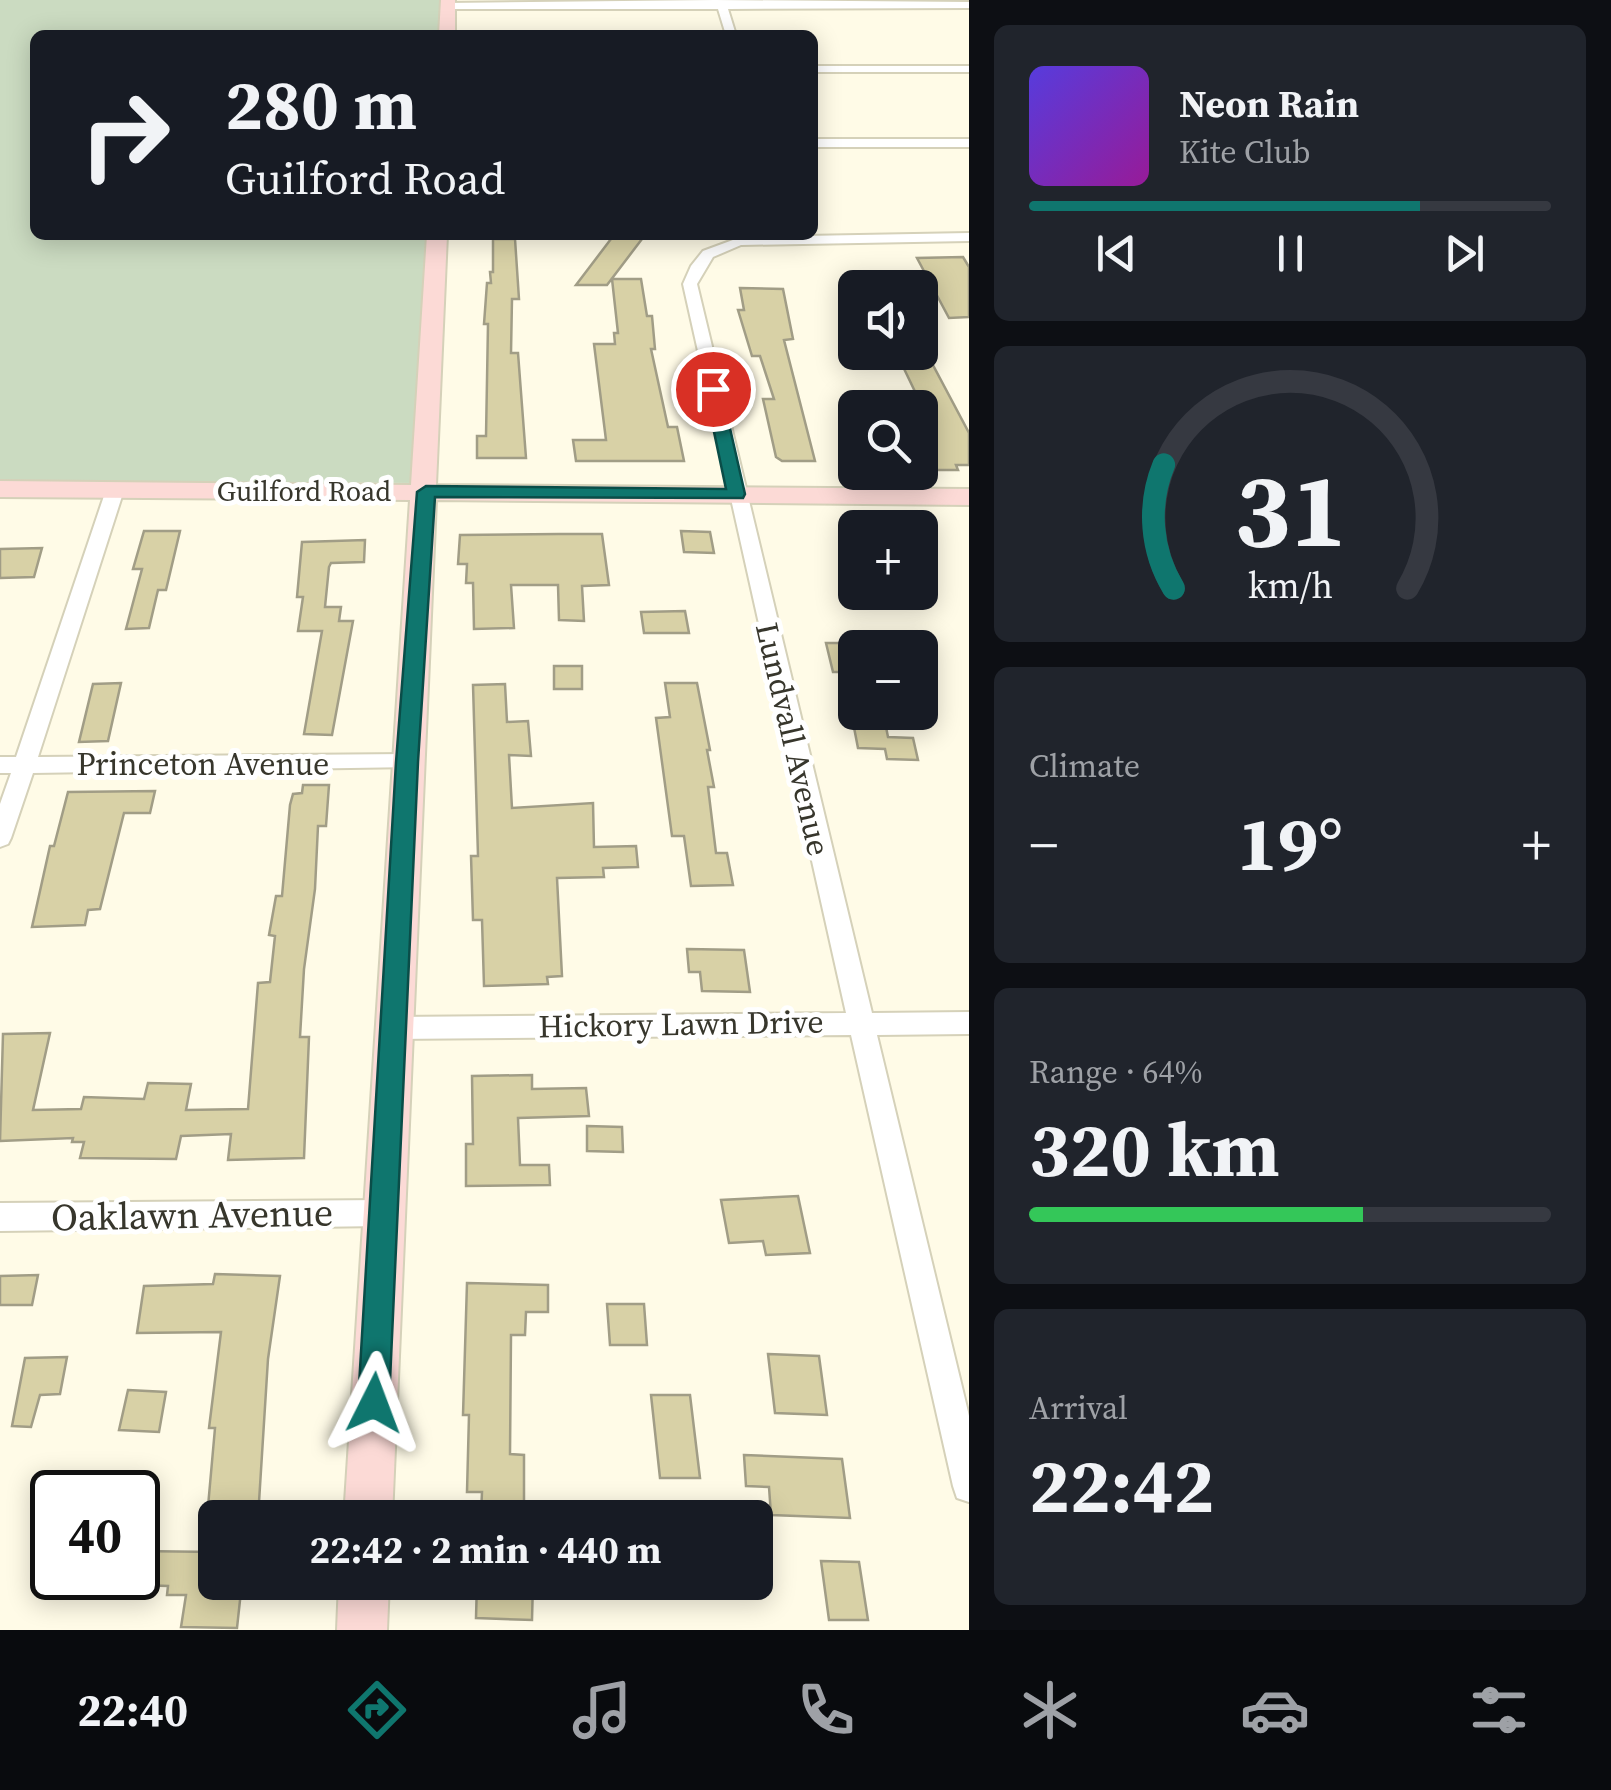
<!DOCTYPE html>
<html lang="en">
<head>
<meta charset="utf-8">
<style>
	:root { --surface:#171b24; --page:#20242c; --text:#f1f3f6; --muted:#9ea1a6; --line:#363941; --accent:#0f766e }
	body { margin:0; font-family:"Source Serif 4",serif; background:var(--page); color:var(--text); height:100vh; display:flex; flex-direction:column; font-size:38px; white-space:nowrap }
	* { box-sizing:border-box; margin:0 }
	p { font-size:32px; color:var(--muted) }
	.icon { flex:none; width:55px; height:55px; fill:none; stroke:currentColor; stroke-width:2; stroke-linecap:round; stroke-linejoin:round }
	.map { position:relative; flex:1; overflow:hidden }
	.side { display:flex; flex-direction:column; gap:25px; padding:25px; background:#0d0f14; width:642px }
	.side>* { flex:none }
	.guide { position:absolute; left:30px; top:30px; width:788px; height:210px; border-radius:15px; box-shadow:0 5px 25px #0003; background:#171b24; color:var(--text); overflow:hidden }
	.buttons { position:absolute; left:838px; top:270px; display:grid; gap:20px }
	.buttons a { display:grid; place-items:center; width:100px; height:100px; border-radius:15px; background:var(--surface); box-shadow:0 5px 25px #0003; font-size:50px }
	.speed { position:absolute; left:30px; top:1470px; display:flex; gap:20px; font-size:50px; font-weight:700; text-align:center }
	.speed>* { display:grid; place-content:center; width:130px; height:130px; border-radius:50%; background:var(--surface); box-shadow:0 5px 25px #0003; line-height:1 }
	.speed .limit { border:5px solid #111; border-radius:15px; background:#fff; color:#111 }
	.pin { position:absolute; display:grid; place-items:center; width:85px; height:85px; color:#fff; margin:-42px; border:5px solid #fff; border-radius:50%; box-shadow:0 2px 10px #0007 }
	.me { position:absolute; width:110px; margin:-55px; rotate:3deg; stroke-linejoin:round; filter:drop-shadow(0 0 8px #0008) }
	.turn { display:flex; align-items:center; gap:35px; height:210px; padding:0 30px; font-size:45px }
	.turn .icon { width:130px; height:130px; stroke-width:2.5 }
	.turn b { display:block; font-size:70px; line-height:85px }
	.big { font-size:75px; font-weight:700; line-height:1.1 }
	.side .widget { flex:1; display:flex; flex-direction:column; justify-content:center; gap:15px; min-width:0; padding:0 35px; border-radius:15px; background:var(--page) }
	.side .dial { align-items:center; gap:0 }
	.dial svg { height:260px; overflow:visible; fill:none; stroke:var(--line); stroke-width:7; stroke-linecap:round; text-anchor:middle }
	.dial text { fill:var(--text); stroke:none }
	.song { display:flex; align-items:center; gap:30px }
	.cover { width:120px; height:120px; border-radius:15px; background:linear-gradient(135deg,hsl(250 70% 55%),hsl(300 70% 35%)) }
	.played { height:10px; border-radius:5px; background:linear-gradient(90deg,var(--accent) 75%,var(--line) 75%) }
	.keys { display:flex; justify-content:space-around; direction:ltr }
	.heat { display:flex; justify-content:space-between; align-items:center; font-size:55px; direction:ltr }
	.charge { height:15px; border-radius:8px; background:linear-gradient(90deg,#34c759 64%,var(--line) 0) }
	.trip { position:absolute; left:198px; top:1500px; width:575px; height:100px; border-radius:15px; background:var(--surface); box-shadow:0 5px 25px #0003; font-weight:700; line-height:100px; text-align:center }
	.dock { display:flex; height:160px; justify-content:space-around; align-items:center; background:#090b0e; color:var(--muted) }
	.dock .icon { width:70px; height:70px }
	.dock .selected { color:var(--accent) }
	.dock b { font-size:45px; color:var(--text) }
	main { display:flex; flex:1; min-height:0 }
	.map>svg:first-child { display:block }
	.green { fill:#cbdbc1 }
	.building { fill:#d8d1a6; stroke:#a19d86; stroke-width:2.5 }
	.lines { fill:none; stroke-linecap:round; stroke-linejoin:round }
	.street-casing { stroke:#d5d1b9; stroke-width:4 }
	.secondary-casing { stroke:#d5d1b9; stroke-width:4 }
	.street { fill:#fff; fill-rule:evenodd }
	.secondary { fill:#fcdad6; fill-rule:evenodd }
	.route { fill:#0f766e; stroke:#0a4d48; stroke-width:2.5 }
	.labels { text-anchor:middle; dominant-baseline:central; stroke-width:10; stroke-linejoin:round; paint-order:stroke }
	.far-street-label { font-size:28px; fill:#37362c; stroke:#fff }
	.street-label { font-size:32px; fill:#37362c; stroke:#fff }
	.near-street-label { font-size:38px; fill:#37362c; stroke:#fff }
</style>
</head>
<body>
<main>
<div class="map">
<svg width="969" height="1630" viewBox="0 0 969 1630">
	<rect width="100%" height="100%" fill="#fffbe7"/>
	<path class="green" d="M0 0H441V35H35V235H431L421 483 0 481Z"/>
	<path class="building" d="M614 235H645L607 285H576Z
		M493 239H515L519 299H512L511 353H518L526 458H477V436H486L488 324H484L487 283H491L490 272H493Z
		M963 257 969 267V317L949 318 917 258Z
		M612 279H641L647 316H652L655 349H651L668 427H677L684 461H576L573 440H606L594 344H615L614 333H618Z
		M740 288 783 289 793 339 784 340 815 461H782L776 457 763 399H774L760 356H752L738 310H744Z
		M896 352H926L969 433V465H956L958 470H933L920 438V427H932Z
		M144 531H180L166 590H158L149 628 126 629 142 569H133Z
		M681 531 710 532 714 553 684 552Z
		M559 534H602L609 585 582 586 584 621 559 620 558 585H511L514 628 474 629 473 583H466L467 564H458L460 535Z
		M365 540 364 562 331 563 329 567 325 607H341L339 621H353L332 735 304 734 322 631H298L303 597H297L302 542Z
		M42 548 34 577 0 578V549Z
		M685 611 689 633H644L641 612Z
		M826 643H855V672H833Z
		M554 666H582V689H554Z
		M121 683 108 741 79 742 93 684Z
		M665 683H697L710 750H707L714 787H708L716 853H727L733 885 691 886 684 836H672L656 718 670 717Z
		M505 684 507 722 528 721 531 756 509 755 512 808 593 803 594 847 636 846 638 867 603 868 604 877 557 878 562 976 547 977 548 984 484 986 482 920H473L471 856H478L473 685Z
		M851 712H883L888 737 913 738 918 760 887 759 885 749 858 748Z
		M303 785H329L326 826H318L315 889 304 969 300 1037H309L304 1158 228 1160 231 1134 181 1136 176 1159 80 1158 84 1142H72L73 1138 0 1141 3 1034 50 1033 33 1110 81 1109 84 1097 144 1099 148 1083 191 1084 186 1110 248 1109 258 983 270 982 275 936 269 935 276 896H282L290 805 293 794 302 793Z
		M155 791 150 813H124L100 909 88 910 85 925 32 927 50 846H54L68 792Z
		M687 949 744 950 750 992 702 991 700 972H689Z
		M532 1075V1089L586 1088 589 1116 518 1118 520 1165H549L550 1185 466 1186V1144H473L472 1076Z
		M587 1126 622 1127 623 1152 587 1151Z
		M798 1196 810 1253 766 1255 763 1241 729 1243 721 1200Z
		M215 1274 280 1276 268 1359 258 1518H207L215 1428H209L221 1332 137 1333 144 1286 213 1284Z
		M38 1275 32 1305H0V1276Z
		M467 1283 548 1285V1312H526L525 1335H511L510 1454 524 1455V1515L481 1514 482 1492H467L469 1415H463Z
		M607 1304H644L647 1345H610Z
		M768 1354 819 1356 827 1415 775 1413Z
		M67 1357 60 1394 40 1395 31 1427 12 1426 25 1358Z
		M128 1390 166 1392 159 1432 119 1430Z
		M651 1395H690L700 1478H660Z
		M744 1455 842 1459 850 1518 771 1515 769 1487 746 1486Z
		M138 1551 215 1552V1582H242L237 1628 181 1627 186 1595H167L168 1586 138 1585Z
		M821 1561 859 1562 868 1620H829Z
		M477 1582H533L532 1620 476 1618Z"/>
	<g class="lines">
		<g class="street-casing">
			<path id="street" d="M715 0 969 2V8L728 9 736 35H726L718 9H448L443 6 448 3Z
				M812 66H969V72H812Z
				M812 139H969V147H812Z
				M969 233V241L741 245 713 257 697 284 872 1013 969 1012V1034L877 1035 969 1416V1502L957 1498 953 1486 851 1035 393 1039 384 1036 380 1028 384 1020 393 1017 846 1013 683 284 691 266 703 251 741 237Z
				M115 485 124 490 38 757 407 754 418 762 415 767 33 773 11 838 8 844 0 847V804L11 773H0V757H16L106 490Z
				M383 1200 393 1203 397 1213 393 1223 383 1226 0 1231V1203Z"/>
		</g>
		<g class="secondary-casing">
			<path id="secondary" d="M441 0H455V35H439Z
				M427 235H447L436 485 969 489V505L436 500 392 1518H344L410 500 0 497V481L411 485Z
				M339 1582H389L387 1630H337Z"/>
		</g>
		<use href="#street" class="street"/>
		<use href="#secondary" class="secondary"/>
	</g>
	<path class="route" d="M713 384 721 389 745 494 743 498 435 497 418 762 389 1403 385 1415 374 1419 362 1415 358 1403 396 762 417 492 426 486 726 489 705 389Z"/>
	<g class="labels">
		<g class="far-street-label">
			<text x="304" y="491">Guilford Road</text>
		</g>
		<g class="street-label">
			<text transform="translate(793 739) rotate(77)">Lundvall Avenue</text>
			<text x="203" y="764">Princeton Avenue</text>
			<text transform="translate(681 1024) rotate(-1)">Hickory Lawn Drive</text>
		</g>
		<g class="near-street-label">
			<text transform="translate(192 1215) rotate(-1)">Oaklawn Avenue</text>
		</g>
	</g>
</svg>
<div class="buttons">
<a><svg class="icon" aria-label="sound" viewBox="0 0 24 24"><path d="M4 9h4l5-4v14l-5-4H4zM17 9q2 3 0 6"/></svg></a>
<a><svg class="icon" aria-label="search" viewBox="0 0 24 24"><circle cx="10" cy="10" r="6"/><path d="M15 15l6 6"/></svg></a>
<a>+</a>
<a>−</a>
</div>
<div class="speed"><div class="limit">40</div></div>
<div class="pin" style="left:713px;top:389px;background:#d93025"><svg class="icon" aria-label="arrive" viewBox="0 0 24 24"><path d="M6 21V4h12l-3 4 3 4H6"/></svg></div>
<svg class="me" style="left:374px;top:1403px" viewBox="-20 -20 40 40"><path d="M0-17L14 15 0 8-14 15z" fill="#0f766e" stroke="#fff" stroke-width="4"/></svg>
<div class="trip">22:42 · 2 min · 440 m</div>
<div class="guide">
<div class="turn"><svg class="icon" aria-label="right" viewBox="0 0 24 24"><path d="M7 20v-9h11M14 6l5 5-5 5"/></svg><div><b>280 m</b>Guilford Road</div></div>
</div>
</div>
<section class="side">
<div class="widget">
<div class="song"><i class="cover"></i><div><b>Neon Rain</b><p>Kite Club</p></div></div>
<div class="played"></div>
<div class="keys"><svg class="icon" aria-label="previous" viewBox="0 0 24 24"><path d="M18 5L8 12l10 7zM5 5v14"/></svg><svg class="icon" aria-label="pause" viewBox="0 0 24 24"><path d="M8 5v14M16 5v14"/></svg><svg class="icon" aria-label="next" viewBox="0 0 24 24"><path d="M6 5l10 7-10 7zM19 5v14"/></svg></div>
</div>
<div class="widget dial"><svg viewBox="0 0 100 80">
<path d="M14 69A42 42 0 1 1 86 69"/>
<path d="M14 69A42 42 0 0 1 11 31" stroke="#0f766e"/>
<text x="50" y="56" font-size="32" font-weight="700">31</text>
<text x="50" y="72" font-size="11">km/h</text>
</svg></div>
<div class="widget"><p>Climate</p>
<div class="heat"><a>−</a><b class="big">19°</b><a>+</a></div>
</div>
<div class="widget"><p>Range · 64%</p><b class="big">320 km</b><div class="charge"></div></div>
<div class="widget"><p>Arrival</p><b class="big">22:42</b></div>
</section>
</main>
<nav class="dock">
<b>22:40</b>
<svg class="icon selected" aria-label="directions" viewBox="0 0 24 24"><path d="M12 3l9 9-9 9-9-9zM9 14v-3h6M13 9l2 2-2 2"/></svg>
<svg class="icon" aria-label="music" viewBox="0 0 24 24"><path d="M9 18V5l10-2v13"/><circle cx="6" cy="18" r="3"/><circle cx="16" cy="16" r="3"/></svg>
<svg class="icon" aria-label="phone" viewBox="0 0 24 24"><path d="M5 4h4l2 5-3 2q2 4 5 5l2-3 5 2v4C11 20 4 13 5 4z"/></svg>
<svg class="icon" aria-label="climate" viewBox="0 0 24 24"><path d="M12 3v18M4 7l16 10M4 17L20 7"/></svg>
<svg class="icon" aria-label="car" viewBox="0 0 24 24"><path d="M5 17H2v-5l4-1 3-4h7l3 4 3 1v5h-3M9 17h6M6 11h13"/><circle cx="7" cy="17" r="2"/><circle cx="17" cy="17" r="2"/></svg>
<svg class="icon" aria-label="filters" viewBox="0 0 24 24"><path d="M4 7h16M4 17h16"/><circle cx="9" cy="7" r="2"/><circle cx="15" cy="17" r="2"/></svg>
</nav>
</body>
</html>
